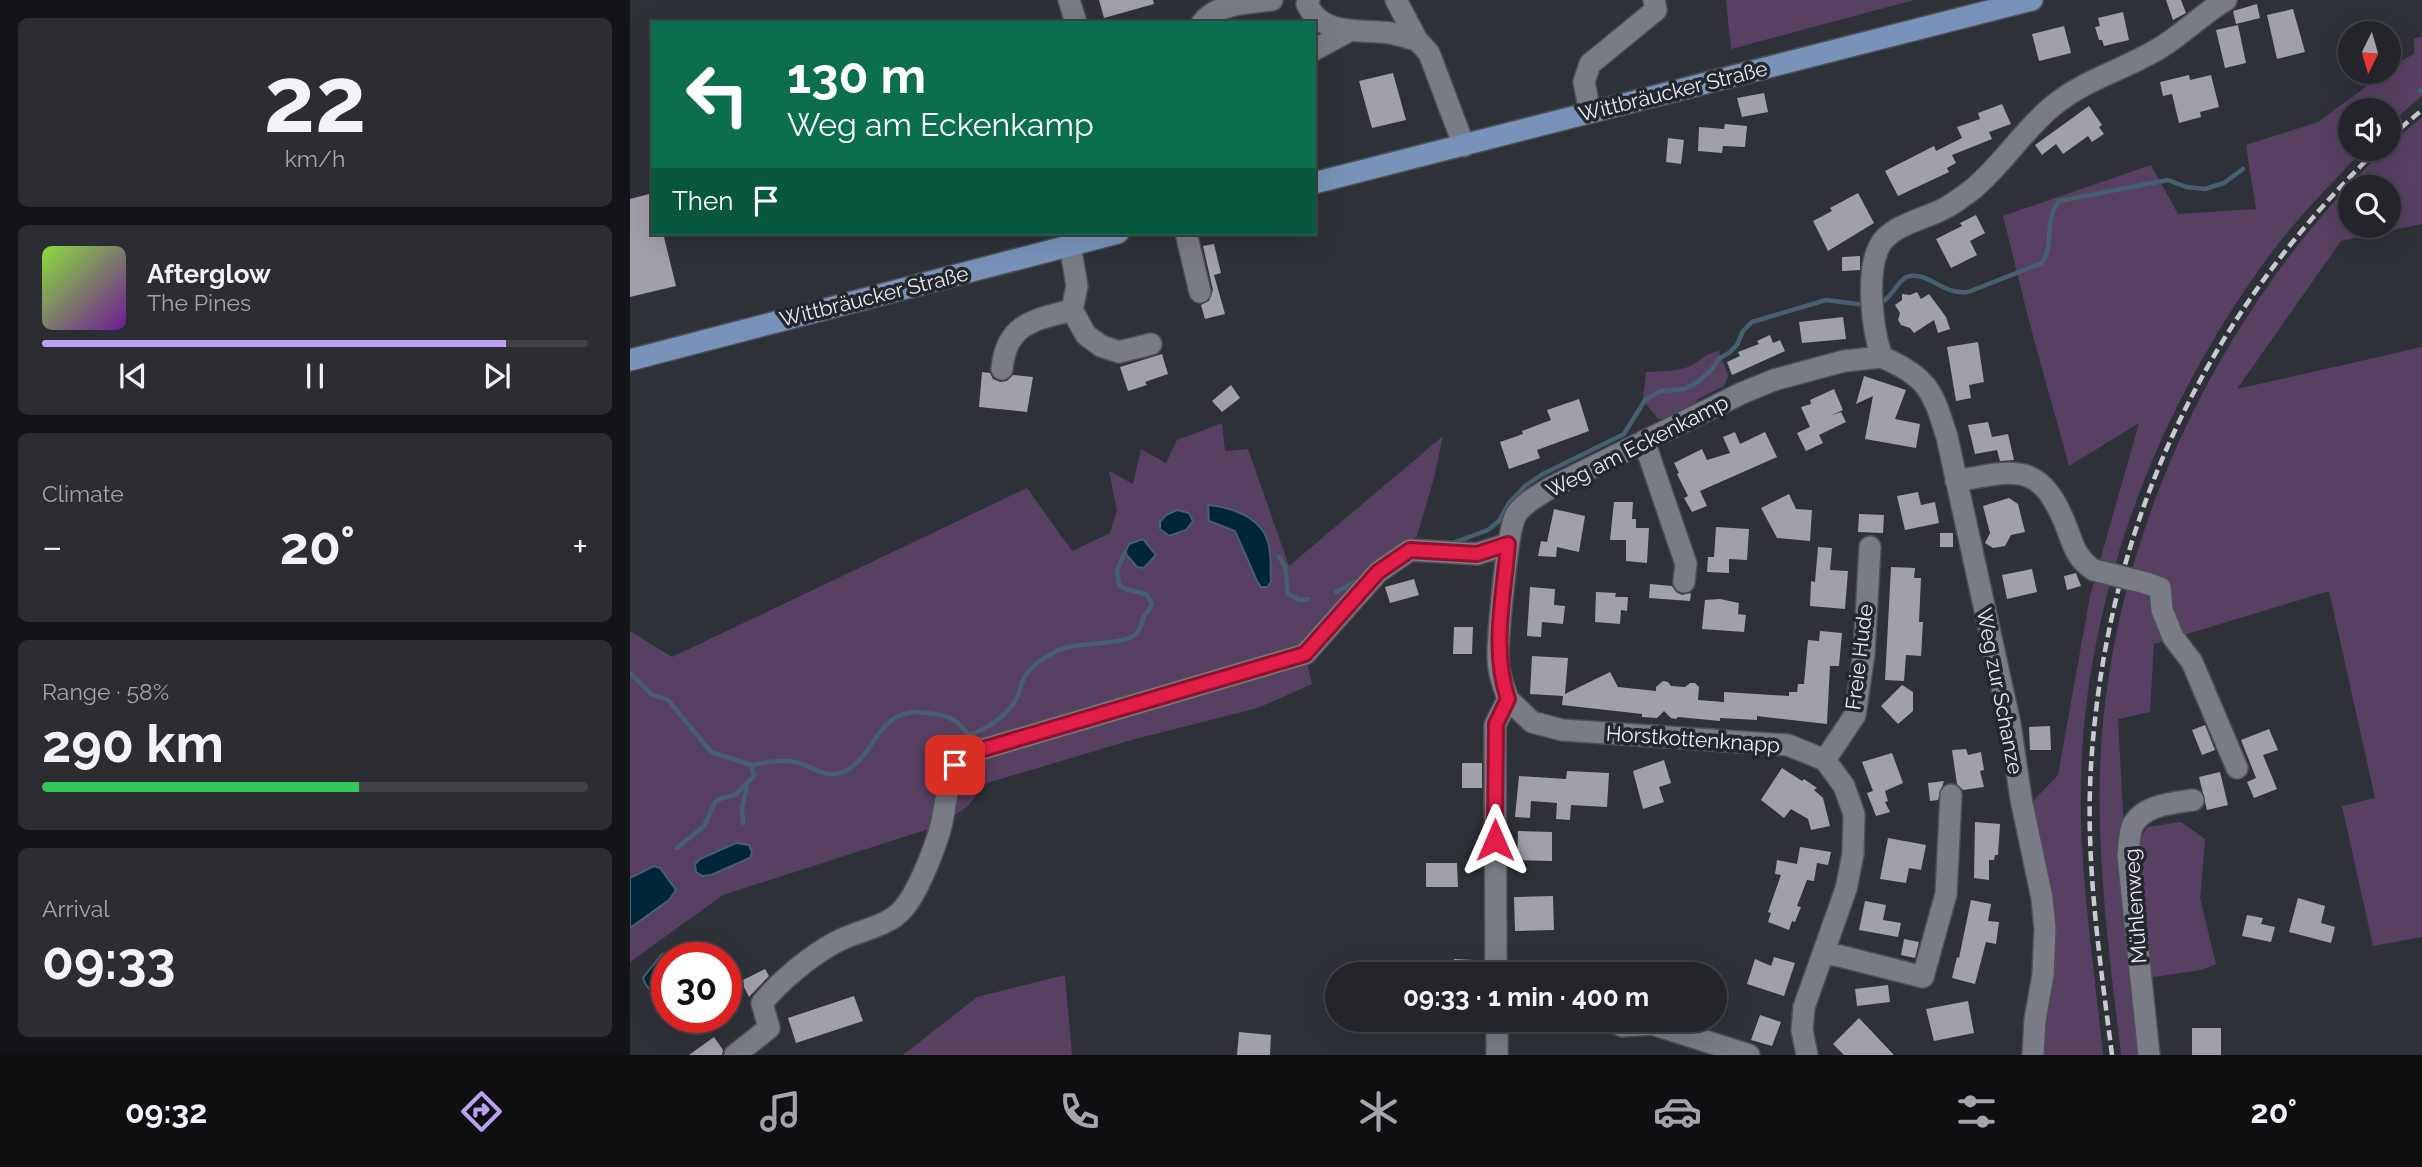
<!DOCTYPE html>
<html lang="en">
<head>
<meta charset="utf-8">
<style>
	:root { --surface:#23252b; --page:#2b2d33; --text:#f1f3f6; --muted:#a3a5a9; --line:#404247; --accent:#bca0f2 }
	body { margin:0; font-family:Raleway,sans-serif; background:var(--page); color:var(--text); height:100vh; display:flex; flex-direction:column; font-size:26px; white-space:nowrap }
	* { box-sizing:border-box; margin:0 }
	p { font-size:23px; color:var(--muted) }
	.icon { flex:none; width:38px; height:38px; fill:none; stroke:currentColor; stroke-width:2; stroke-linecap:round; stroke-linejoin:round }
	.map { position:relative; flex:1; overflow:hidden }
	.sheet { display:flex; flex-direction:column; gap:18px; padding:18px; background:#131418; width:630px }
	.sheet>* { flex:none }
	.banner { position:absolute; left:21px; top:21px; width:665px; height:214px; border-radius:0px; box-shadow:0 7px 28px #0002,0 0 0 2px var(--line); background:#0b6e4f; color:#fff; overflow:hidden }
	.needle { width:46px; rotate:185deg }
	.controls { position:absolute; left:1708px; top:21px; display:grid; gap:14px }
	.controls a { display:grid; place-items:center; width:63px; height:63px; border-radius:50%; background:var(--surface); box-shadow:0 7px 28px #0002,0 0 0 2px var(--line); font-size:35px }
	.speed { position:absolute; left:21px; top:942px; display:flex; gap:14px; font-size:35px; font-weight:700; text-align:center }
	.speed>* { display:grid; place-content:center; width:91px; height:91px; border-radius:50%; background:var(--surface); box-shadow:0 7px 28px #0002,0 0 0 2px var(--line); line-height:1 }
	.speed .limit { border:10px solid #d22; background:#fff; color:#111 }
	.pin { position:absolute; display:grid; place-items:center; width:60px; height:60px; color:#fff; margin:-30px; border-radius:14px; box-shadow:0 4px 10px #0006 }
	.me { position:absolute; width:77px; margin:-38px; rotate:0deg; stroke-linejoin:round; filter:drop-shadow(0 0 5px #0008) }
	.turn { display:flex; align-items:center; gap:24px; height:147px; padding:0 21px; font-size:32px }
	.turn .icon { width:91px; height:91px; stroke-width:2.5 }
	.turn b { display:block; font-size:49px; line-height:60px }
	.then { display:flex; align-items:center; height:66px; padding:0 21px; background:#0003; gap:14px; font-size:26px }
	.big { font-size:52px; font-weight:700; line-height:1.1 }
	.sheet .tile { flex:1; display:flex; flex-direction:column; justify-content:center; gap:10px; min-width:0; padding:0 24px; border-radius:10px; background:var(--page) }
	.sheet .dial { align-items:center; gap:0 }
	.dial b { font-size:91px; line-height:1 }
	.song { display:flex; align-items:center; gap:21px }
	.cover { width:84px; height:84px; border-radius:10px; background:linear-gradient(135deg,hsl(90 70% 55%),hsl(280 70% 35%)) }
	.played { height:7px; border-radius:4px; background:linear-gradient(90deg,var(--accent) 85%,var(--line) 85%) }
	.keys { display:flex; justify-content:space-around; direction:ltr }
	.heat { display:flex; justify-content:space-between; align-items:center; font-size:38px; direction:ltr }
	.charge { height:10px; border-radius:5px; background:linear-gradient(90deg,#34c759 58%,var(--line) 0) }
	.trip { position:absolute; left:695px; top:962px; width:402px; height:70px; border-radius:35px; background:var(--surface); box-shadow:0 7px 28px #0002,0 0 0 2px var(--line); font-weight:700; line-height:70px; text-align:center }
	.tabs { display:flex; height:112px; justify-content:space-around; align-items:center; background:#0e0f11; color:var(--muted) }
	.tabs .icon { width:49px; height:49px }
	.tabs .selected { color:var(--accent) }
	.tabs b { font-size:32px; color:var(--text) }
	main { display:flex; flex:1; min-height:0 }
	.map>svg:first-child { display:block }
	.green { fill:#574062; fill-rule:evenodd }
	.water { fill:#002539; stroke:#466070; stroke-width:2 }
	.lines { fill:none; stroke-linecap:round; stroke-linejoin:round }
	.stream { stroke:#466070; stroke-width:4.5 }
	.building { fill:#a19fa9 }
	.minor-casing { stroke:#4e5056; stroke-width:24 }
	.major-casing { stroke:#4e5056; stroke-width:24 }
	.minor { stroke:#797b85; stroke-width:21 }
	.major { stroke:#7892b9; stroke-width:21 }
	.rail { stroke:#c9cad1; stroke-width:4.5; stroke-dasharray:10 5; stroke-linecap:butt }
	.minor-bridge-casing { stroke:#4e5056; stroke-width:24; stroke-linecap:butt }
	.minor-bridge { stroke:#797b85; stroke-width:21 }
	.route-casing { stroke:#92132f; stroke-width:18 }
	.route { stroke:#e11d48; stroke-width:12 }
	.labels { text-anchor:middle; dominant-baseline:central; stroke-width:7; stroke-linejoin:round; paint-order:stroke }
	.street-label { font-size:21px; fill:#eaebf1; stroke:#25272f }
</style>
</head>
<body>
<main>
<section class="sheet">
<div class="tile dial"><b>22</b><p>km/h</p></div>
<div class="tile">
<div class="song"><i class="cover"></i><div><b>Afterglow</b><p>The Pines</p></div></div>
<div class="played"></div>
<div class="keys"><svg class="icon" aria-label="previous" viewBox="0 0 24 24"><path d="M18 5L8 12l10 7zM5 5v14"/></svg><svg class="icon" aria-label="pause" viewBox="0 0 24 24"><path d="M8 5v14M16 5v14"/></svg><svg class="icon" aria-label="next" viewBox="0 0 24 24"><path d="M6 5l10 7-10 7zM19 5v14"/></svg></div>
</div>
<div class="tile"><p>Climate</p>
<div class="heat"><a>−</a><b class="big">20°</b><a>+</a></div>
</div>
<div class="tile"><p>Range · 58%</p><b class="big">290 km</b><div class="charge"></div></div>
<div class="tile"><p>Arrival</p><b class="big">09:33</b></div>
</section>
<div class="map">
<svg width="1792" height="1055" viewBox="0 0 1792 1055">
	<rect width="100%" height="100%" fill="#2f3139"/>
	<path class="green" d="M1096 0H1284L1101 49Z
		M1792 36V96L1759 124V110H1720V149H1734C1700 185 1665 220 1636 260 1520 419 1446 619 1451 818 1453 897 1465 976 1473 1055H1413L1425 956 1419 888 1401 803 1428 775 1460 596 1509 423 1439 466 1399 321 1373 216 1521 165 1548 214 1626 209 1616 145 1688 122 1756 72H1759L1764 65 1784 54V39Z
		M1792 117V224L1711 241 1607 389 1792 347V937L1743 946 1712 806 1745 798 1699 591 1524 644 1520 712 1488 719 1494 830 1514 1055H1491C1480 960 1467 865 1470 770 1478 539 1589 308 1755 149H1759V145ZM1720 187H1759V226H1720Z
		M1089 351 1098 376 1094 386 1068 399 1061 409 1044 418 1028 419 1013 400 1016 372C1030 371 1045 372 1058 367 1071 361 1074 354 1089 351Z
		M592 423 595 451 618 449 659 566 813 436 804 478 787 536 740 571 675 654 682 684 628 708 505 739 354 784 338 806 311 825 93 895 0 962V631L42 657 397 488 442 551 480 533 487 511 479 471 503 484 511 449 536 463 547 440Z
		M1551 822 1575 839 1570 898 1586 964 1571 970 1517 978 1502 856 1517 827Z
		M435 975 442 1055H273L347 997Z"/>
	<path class="water" d="M578 505C601 507 631 517 638 542 642 554 640 570 641 582L637 587H631L627 581 605 531 579 521Z
		M547 510 559 513 563 521 556 530 539 536 530 529V522L536 515Z
		M513 539 526 555 514 568 507 567 495 553 499 544Z
		M106 843 119 845 122 852 120 858 81 875 72 876 66 872 65 864 70 859Z
		M24 866 30 868 46 890 39 900 0 928V878Z
		M38 953 46 957H37V990L30 995C21 993 16 987 13 978L32 954Z"/>
	<g class="lines">
		<path class="stream" d="M1790 91 1792 89
			M1247 304C1262 301 1268 277 1280 276 1300 273 1313 295 1338 292L1412 263C1425 244 1413 224 1429 201L1538 180 1556 187 1575 189 1594 183 1613 169
			M823 543 858 530 869 521 879 503 895 486 911 475 994 434 1015 400 1030 391 1054 389 1068 382 1084 367 1088 359 1099 353 1107 345 1113 331 1122 322 1196 300 1235 305
			M649 557 655 566 658 594 670 600 678 599
			M706 592 730 579
			M0 673 21 694 38 700 81 752 121 765
			M113 823 112 809 117 786
			M47 848 74 826 85 802 92 798 105 795 124 776 121 765C136 762 153 759 169 763 180 766 193 776 205 774 240 769 243 720 277 713 285 711 296 713 304 714 319 715 330 722 338 735 357 730 380 714 388 695 391 687 392 678 399 671 405 664 417 656 425 652 444 641 491 646 505 635 511 631 511 623 514 616 518 611 521 610 522 603L516 594 495 589 489 585 487 570 495 553"/>
	</g>
	<path class="building" d="M469 0H523L524 4 474 18Z
		M1536 0H1551L1556 13 1543 20Z
		M1627 4 1630 18 1606 24 1603 11Z
		M1663 9 1675 52 1647 59 1637 15Z
		M1493 12 1499 40 1474 46 1472 40H1469L1465 27 1470 26 1468 18Z
		M1608 25 1616 63 1595 68 1586 30Z
		M1434 26 1441 53 1409 61 1402 34Z
		M763 73 776 120 742 128 729 81Z
		M1559 75 1560 80 1581 75 1589 107 1570 112 1571 117 1549 123 1542 94 1533 96 1530 82Z
		M1134 93 1138 112 1112 117 1107 98Z
		M1372 104 1381 124 1359 132 1362 139 1322 155 1326 163 1317 168 1319 172 1268 196 1255 171 1304 146 1306 151 1332 138 1327 127 1350 119 1348 113Z
		M1459 106 1472 125 1469 127 1474 134 1462 142 1458 136 1433 154 1426 144 1412 155 1405 145Z
		M1095 124 1117 126 1115 147 1093 146 1092 153 1068 151 1069 127 1094 129Z
		M1038 138 1054 140 1051 164 1036 162Z
		M23 193V233H33L46 286 0 297V199Z
		M1228 193 1244 223 1198 251 1183 221 1202 211 1200 208Z
		M1346 215 1355 233 1340 241 1347 255 1321 268 1306 239 1332 226 1330 223Z
		M584 244 591 273 584 275 595 314 575 319 571 305 579 301 583 290 573 246Z
		M1230 256V270L1212 271V257Z
		M1287 292 1291 299 1299 294 1316 317 1320 329 1308 333 1304 320 1284 333 1280 328 1271 325 1268 320 1270 313 1265 305 1272 300V294L1280 295Z
		M1213 317 1216 339 1172 343 1169 322Z
		M1140 335 1143 343 1150 340 1155 351 1102 375 1097 362 1110 356 1108 352 1129 344 1127 341Z
		M1348 342 1354 382 1339 385 1341 398 1326 401 1317 347Z
		M532 354 538 374 515 382 517 385 498 391 490 367Z
		M352 372 360 373 363 379 370 382 377 381 383 375 403 377 397 412 349 407Z
		M1234 376 1276 390 1265 419 1290 424 1286 448 1235 439 1243 396 1226 404Z
		M601 385 610 398 592 412 582 401Z
		M1204 389 1213 410 1200 416 1211 412 1216 422 1189 435 1193 443 1176 451 1167 433 1180 427 1171 407 1181 404 1180 400Z
		M949 399 959 431 907 450 910 458 879 469 870 442 893 434 892 431 921 420 917 410Z
		M1358 422 1362 437 1378 434 1384 460 1370 461 1367 450 1345 454 1338 425Z
		M1105 432 1110 444 1135 432 1147 457 1070 491 1077 506 1062 512 1054 498 1058 496 1047 474 1049 473 1044 463 1072 449 1077 460 1100 453 1093 437Z
		M1288 492 1291 505 1305 502 1309 523 1275 530 1267 496Z
		M1159 494 1166 509 1182 510 1180 541 1147 538 1131 508Z
		M1379 498 1388 504 1395 532 1381 535 1375 546 1363 548 1355 543 1360 533 1353 506Z
		M984 502H1003L1002 519H1006V528H1019L1017 563 996 561V540H980Z
		M924 509 955 516 949 552 927 547 926 557 908 556 911 541 917 542Z
		M1229 514 1254 515 1253 533 1228 532Z
		M1086 527 1119 529 1117 560 1099 559V573L1077 572 1078 557H1084Z
		M1310 533H1323V547H1310Z
		M1188 547 1202 548 1200 570 1218 571 1215 609 1180 606 1181 581 1185 582Z
		M1261 567 1285 568 1284 578H1291L1289 622H1293L1291 656 1276 655 1274 681 1255 680Z
		M1402 569 1407 592 1377 599 1372 575Z
		M1446 573 1451 586 1437 590 1434 576Z
		M784 579 789 595 760 603 755 587Z
		M1020 584 1042 586 1046 592 1052 595 1061 593 1060 601 1019 598Z
		M900 587 925 589 924 605 935 606 933 624 912 622 911 637 897 636Z
		M966 592 986 593 985 597H998L997 611 991 610 990 624 965 622Z
		M1090 599 1109 603 1108 614 1116 615 1114 632 1072 629 1075 600Z
		M824 627H843L842 654H823Z
		M1190 631 1212 633 1209 666H1200L1197 724 1127 716V720L1090 718V721L1048 717 1046 719 1041 718 1034 711 1027 718 1012 717V714L932 705 933 696 900 694 902 656 938 658 935 694 980 672 988 687 1026 691V687L1033 681 1038 682 1041 686 1055 687 1060 683H1065L1069 687 1068 700 1094 702V692L1159 696V692H1167L1168 684H1174L1178 640 1189 641Z
		M1272 685 1283 692V711L1268 724 1251 706Z
		M1575 725 1585 750 1572 755 1562 730Z
		M1420 726 1421 750H1400L1399 727Z
		M1639 729 1648 750 1633 755 1647 789 1624 798 1617 782 1626 778 1611 740Z
		M1336 749 1338 755 1351 752 1354 770 1350 771 1354 787 1333 790 1327 784 1322 750Z
		M1262 753 1273 783 1255 791 1258 801 1255 802 1260 812 1246 816 1237 793 1243 791 1232 762Z
		M1034 760 1041 783 1029 787 1034 802 1013 809 1003 771Z
		M832 763H852V788H832Z
		M1152 768 1172 781 1174 779 1187 788 1184 790 1193 798 1200 826 1181 830 1178 819 1161 809 1154 818 1131 800Z
		M937 771 979 773 977 807 941 805 940 820 926 819 927 803 901 801 900 818 885 817 889 776 936 779Z
		M1590 772 1598 805 1577 810 1569 777Z
		M1314 781 1308 800 1300 801 1298 783Z
		M1345 822 1370 824 1368 855H1365L1364 860H1359V880L1344 878Z
		M888 831 922 832V861L887 860Z
		M1258 838 1296 845 1291 870 1279 868 1276 883 1250 879Z
		M1170 847 1201 852 1198 865 1187 863 1184 881 1177 880 1167 906 1171 907 1165 922 1162 921 1159 930 1138 922 1141 913 1138 912 1151 875 1145 874 1147 860 1167 864Z
		M796 863H827L828 887H796Z
		M923 896 924 930 885 931 884 897Z
		M1668 898 1695 906 1691 923 1705 927 1701 943 1659 932Z
		M1341 900 1361 904 1358 921 1369 922 1366 944 1356 942 1345 984 1322 978 1327 957 1329 958Z
		M1235 901 1256 905 1253 920 1271 923 1268 937 1229 930Z
		M1617 915 1633 918 1631 924 1645 927 1641 942 1612 936Z
		M1274 939 1289 942 1285 958 1271 955Z
		M1144 957 1165 963 1154 996 1117 984 1125 959 1141 966Z
		M824 959 844 960V975H824Z
		M939 963 978 965 977 975H938Z
		M135 969 139 976 119 997 111 981Z
		M1258 985 1260 1002 1227 1006 1225 989Z
		M224 996 233 1021 166 1043 158 1018Z
		M1338 1001 1344 1033 1304 1041 1296 1009Z
		M1130 1015 1151 1022 1142 1046 1121 1040Z
		M1229 1018 1264 1055H1214L1203 1044Z
		M1562 1028H1591V1055H1562Z
		M609 1032 641 1035 640 1055H607Z
		M84 1037 93 1050 92 1055H59Z"/>
	<g class="lines">
		<g class="minor-casing">
			<path id="minor" d="M439 0 446 23
				M679 0 677 4C692 37 731 29 760 33 769 35 778 38 787 40
				M766 0 787 40 799 53 834 146
				M572 23C587 3 619 3 642 0
				M684 50 719 31
				M960 112 954 82 960 64 1026 10 1024 0
				M556 233 570 292
				M440 245 447 286 442 310 456 335 471 346 489 352 521 344
				M1252 357C1298 378 1302 389 1317 437L1380 724 1391 799 1412 898 1415 929 1413 975 1405 1020 1403 1055
				M1252 357C1242 330 1236 273 1249 247 1260 224 1297 219 1317 207 1326 202 1335 195 1343 189 1373 164 1394 129 1424 105 1458 77 1501 68 1536 44 1557 30 1574 13 1596 0
				M372 369C376 324 403 320 442 310
				M1014 441 1056 564 1054 582
				M1326 481C1389 469 1412 462 1438 531 1444 548 1448 560 1464 570
				M1516 583 1530 588 1532 610 1543 637 1562 662 1607 768
				M878 699 902 722 932 730 1158 745 1195 760 1214 786 1224 814 1223 854 1216 889 1174 1007 1172 1030 1177 1055
				M1195 760 1225 715 1234 654 1240 547
				M1194 952 1293 977 1316 894 1321 795
				M866 975 865 725 878 699C873 686 868 671 868 657 868 636 877 529 886 515 893 503 908 496 920 488L1112 393 1144 380 1214 361 1252 357
				M867 1020V1055
				M978 1020 993 1026 1022 1024 1119 1055
				M105 1055 139 1028 132 1003C151 980 180 956 206 942 226 931 258 927 273 909 288 892 305 848 311 826 317 801 316 776 333 755L675 654 748 572 780 550 847 554 878 544
				M1519 1055 1498 856C1499 847 1499 835 1502 827 1511 805 1543 803 1563 800"/>
		</g>
		<g class="major-casing">
			<path id="major" d="M684 183 1402 0
				M0 360 488 233"/>
		</g>
		<use href="#minor" class="minor"/>
		<use href="#major" class="major"/>
		<path class="rail" d="M1759 138 1792 110
			M1482 1055C1470 960 1455 862 1461 766 1476 526 1575 315 1748 149"/>
		<g class="minor-bridge-casing">
			<path id="minor-bridge" d="M1464 570 1516 583"/>
		</g>
		<use href="#minor-bridge" class="minor-bridge"/>
	</g>
	<g class="lines">
		<g class="route-casing">
			<path id="route" d="M325 765 333 755 675 654 748 572 780 550 847 554 878 544C874 595 861 650 878 699L866 724 865 840"/>
		</g>
		<use href="#route" class="route"/>
	</g>
	<g class="labels">
		<g class="street-label">
			<text transform="translate(1043 91) rotate(-14)">Wittbräucker Straße</text>
			<text transform="translate(244 296) rotate(-14)">Wittbräucker Straße</text>
			<text transform="translate(1007 446) rotate(-27)">Weg am Eckenkamp</text>
			<text transform="translate(1229 657) rotate(-83)">Freie Hude</text>
			<text transform="translate(1370 691) rotate(79)">Weg zur Schanze</text>
			<text transform="translate(1063 739) rotate(4)">Horstkottenknapp</text>
			<text transform="translate(1505 906) rotate(-94)">Mühlenweg</text>
		</g>
	</g>
</svg>
<div class="controls">
<a><svg class="needle" viewBox="-14 -14 28 28"><path d="M0-13l5 13h-10z" fill="#e53935"/><path d="M0 13l5-13h-10z" fill="#a3a5a9"/></svg></a>
<a><svg class="icon" aria-label="sound" viewBox="0 0 24 24"><path d="M4 9h4l5-4v14l-5-4H4zM17 9q2 3 0 6"/></svg></a>
<a><svg class="icon" aria-label="search" viewBox="0 0 24 24"><circle cx="10" cy="10" r="6"/><path d="M15 15l6 6"/></svg></a>
</div>
<div class="speed"><div class="limit">30</div></div>
<div class="pin" style="left:325px;top:765px;background:#d93025"><svg class="icon" aria-label="arrive" viewBox="0 0 24 24"><path d="M6 21V4h12l-3 4 3 4H6"/></svg></div>
<svg class="me" style="left:865px;top:840px" viewBox="-20 -20 40 40"><path d="M0-17L14 15 0 8-14 15z" fill="#e11d48" stroke="#fff" stroke-width="4"/></svg>
<div class="trip">09:33 · 1 min · 400 m</div>
<div class="banner">
<div class="turn"><svg class="icon" aria-label="left" viewBox="0 0 24 24"><path d="M17 20v-9H6M10 6l-5 5 5 5"/></svg><div><b>130 m</b>Weg am Eckenkamp</div></div>
<div class="then">Then<svg class="icon" aria-label="arrive" viewBox="0 0 24 24"><path d="M6 21V4h12l-3 4 3 4H6"/></svg></div>
</div>
</div>
</main>
<nav class="tabs">
<b>09:32</b>
<svg class="icon selected" aria-label="directions" viewBox="0 0 24 24"><path d="M12 3l9 9-9 9-9-9zM9 14v-3h6M13 9l2 2-2 2"/></svg>
<svg class="icon" aria-label="music" viewBox="0 0 24 24"><path d="M9 18V5l10-2v13"/><circle cx="6" cy="18" r="3"/><circle cx="16" cy="16" r="3"/></svg>
<svg class="icon" aria-label="phone" viewBox="0 0 24 24"><path d="M5 4h4l2 5-3 2q2 4 5 5l2-3 5 2v4C11 20 4 13 5 4z"/></svg>
<svg class="icon" aria-label="climate" viewBox="0 0 24 24"><path d="M12 3v18M4 7l16 10M4 17L20 7"/></svg>
<svg class="icon" aria-label="car" viewBox="0 0 24 24"><path d="M5 17H2v-5l4-1 3-4h7l3 4 3 1v5h-3M9 17h6M6 11h13"/><circle cx="7" cy="17" r="2"/><circle cx="17" cy="17" r="2"/></svg>
<svg class="icon" aria-label="filters" viewBox="0 0 24 24"><path d="M4 7h16M4 17h16"/><circle cx="9" cy="7" r="2"/><circle cx="15" cy="17" r="2"/></svg>
<b>20°</b>
</nav>
</body>
</html>
